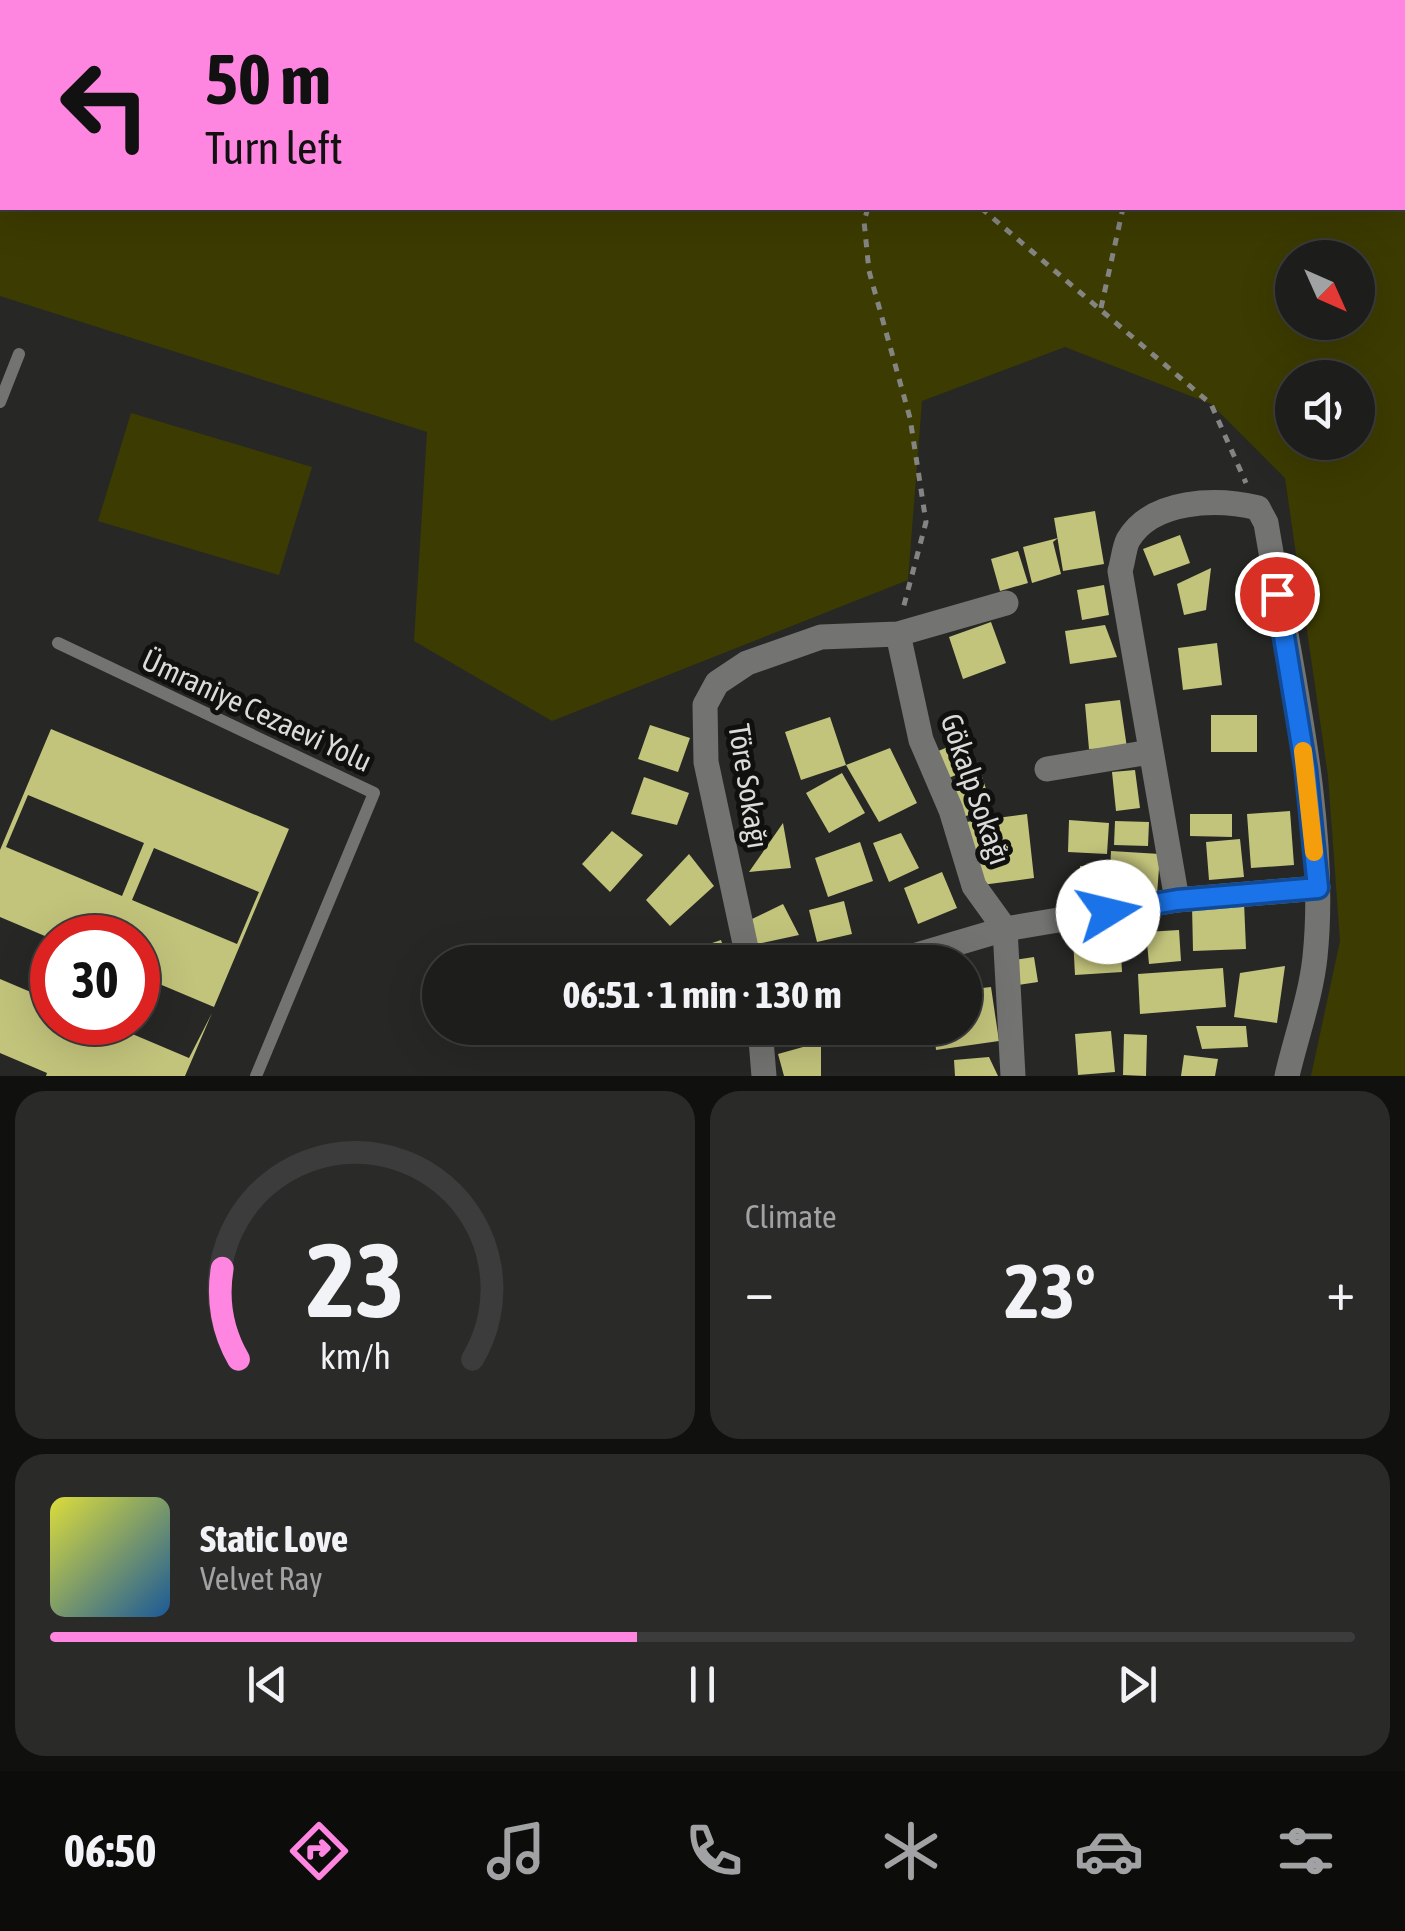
<!DOCTYPE html>
<html lang="en">
<head>
<meta charset="utf-8">
<style>
	:root { --surface:#1d1e1c; --page:#2a2b29; --text:#f1f3f6; --muted:#a0a2a3; --line:#3b3c3b; --accent:#fe86e1 }
	body { margin:0; font-family:"Asap Condensed",sans-serif; background:var(--page); color:var(--text); height:100vh; display:flex; flex-direction:column; font-size:38px; white-space:nowrap }
	* { box-sizing:border-box; margin:0 }
	p { font-size:32px; color:var(--muted) }
	.icon { flex:none; width:55px; height:55px; fill:none; stroke:currentColor; stroke-width:2; stroke-linecap:round; stroke-linejoin:round }
	.map { position:relative; height:1076px; overflow:hidden }
	.details { display:flex; flex-direction:column; gap:15px; padding:15px; background:#10100f; flex:1 }
	.details>* { flex:none }
	.hud { position:absolute; left:0px; top:0px; width:1405px; height:210px; box-shadow:0 10px 40px #0002,0 0 0 2px var(--line); background:#fe86e1; color:#111; overflow:hidden }
	.needle { width:65px; rotate:135deg }
	.controls { position:absolute; left:1275px; top:240px; display:grid; gap:20px }
	.controls a { display:grid; place-items:center; width:100px; height:100px; border-radius:50%; background:var(--surface); box-shadow:0 10px 40px #0002,0 0 0 2px var(--line); font-size:50px }
	.speed { position:absolute; left:30px; top:915px; display:flex; gap:20px; font-size:50px; font-weight:700; text-align:center }
	.speed>* { display:grid; place-content:center; width:130px; height:130px; border-radius:50%; background:var(--surface); box-shadow:0 10px 40px #0002,0 0 0 2px var(--line); line-height:1 }
	.speed .limit { border:15px solid #d22; background:#fff; color:#111 }
	.pin { position:absolute; display:grid; place-items:center; width:85px; height:85px; color:#fff; margin:-42px; border:5px solid #fff; border-radius:50%; box-shadow:0 2px 10px #0007 }
	.me { position:absolute; width:110px; margin:-55px; rotate:81deg; stroke-linejoin:round; filter:drop-shadow(0 0 8px #0008) }
	.turn { display:flex; align-items:center; gap:35px; height:210px; padding:0 40px; font-size:45px }
	.turn .icon { width:130px; height:130px; stroke-width:2.5 }
	.turn b { display:block; font-size:70px; line-height:85px }
	.big { font-size:75px; font-weight:700; line-height:1.1 }
	.details .widget { flex:1; display:flex; flex-direction:column; justify-content:center; gap:15px; min-width:0; padding:0 35px; border-radius:30px; background:var(--page) }
	.details .dial { align-items:center; gap:0 }
	.dial svg { height:260px; overflow:visible; fill:none; stroke:var(--line); stroke-width:7; stroke-linecap:round; text-anchor:middle }
	.dial text { fill:var(--text); stroke:none }
	.song { display:flex; align-items:center; gap:30px }
	.cover { width:120px; height:120px; border-radius:15px; background:linear-gradient(135deg,hsl(60 70% 55%),hsl(210 70% 35%)) }
	.played { height:10px; border-radius:5px; background:linear-gradient(90deg,var(--accent) 45%,var(--line) 45%) }
	.keys { display:flex; justify-content:space-around; direction:ltr }
	.heat { display:flex; justify-content:space-between; align-items:center; font-size:55px; direction:ltr }
	.details .tiles { flex:1; display:grid; gap:15px; grid-template-columns:1fr 1fr }
	.widget:last-child { grid-column:span 2 }
	.trip { position:absolute; left:422px; top:945px; width:560px; height:100px; border-radius:50px; background:var(--surface); box-shadow:0 10px 40px #0002,0 0 0 2px var(--line); font-weight:700; line-height:100px; text-align:center }
	.tabs { display:flex; height:160px; justify-content:space-around; align-items:center; background:#0c0c0b; color:var(--muted) }
	.tabs .icon { width:70px; height:70px }
	.tabs .active { color:var(--accent) }
	.tabs b { font-size:45px; color:var(--text) }
	.map>svg:first-child { display:block }
	.green { fill:#3c3b01; fill-rule:evenodd }
	.building { fill:#c3c47b; fill-rule:evenodd }
	.lines { fill:none; stroke-linecap:round; stroke-linejoin:round }
	.path { stroke:#848583; stroke-width:5; stroke-dasharray:8 8; stroke-linecap:butt }
	.lane { stroke:#737471; stroke-width:12 }
	.street { stroke:#737471; stroke-width:25 }
	.route-casing { stroke:#114b97; stroke-width:25 }
	.route { stroke:#1a73e8; stroke-width:18 }
	.slow { stroke:#f59e0b; stroke-width:18 }
	.labels { text-anchor:middle; dominant-baseline:central; stroke-width:10; stroke-linejoin:round; paint-order:stroke }
	.street-label { font-size:30px; fill:#dbdbda; stroke:#10100f }
</style>
</head>
<body>
<div class="map">
<svg width="1405" height="1076" viewBox="0 0 1405 1076">
	<rect width="100%" height="100%" fill="#272825"/>
	<path class="green" d="M0 0H1405V1076H1311L1340 941 1328 776 1285 478 1211 404 1065 347 922 401 908 580 552 721 414 641 427 432 0 296ZM2 2H1402V208H2ZM1292 258H1358V322H1292ZM1292 378H1358V442H1292Z
		M131 413 312 467 279 575 98 521Z"/>
	<path class="building" d="M1095 511 1104 564 1063 571 1054 518Z
		M1180 535 1190 563 1154 576 1143 549Z
		M1058 538 1053 542 1061 574 1032 583 1023 547Z
		M1018 551 1028 583 1000 591 991 559Z
		M1211 568 1206 610 1184 615 1177 584Z
		M1104 585 1109 615 1082 620 1077 590Z
		M991 622 1006 663 963 679 949 637Z
		M1105 625 1117 657 1070 664 1065 631Z
		M1217 643 1222 685 1183 690 1178 648Z
		M1120 700 1127 748 1089 749 1085 704Z
		M1211 715H1257V752H1211Z
		M830 717 846 765 801 780 785 732Z
		M650 725 690 738 678 772 638 759Z
		M51 729 289 829 214 1007 138 975V938L52 939 0 917V850ZM28 795 144 843 122 896 6 847ZM154 848 259 892 237 944 132 900Z
		M964 740 976 767 946 779 936 752Z
		M890 748 917 803 879 822 846 765Z
		M1135 770 1140 808 1116 811 1112 772Z
		M842 773 865 813 829 833 806 793Z
		M644 777 689 793 677 825 631 814Z
		M982 777 992 807 963 817 953 787Z
		M1290 811 1294 865 1251 868 1247 814Z
		M1027 814 1034 878 974 886 966 822Z
		M1190 814H1232V837L1190 836Z
		M1069 820 1109 823 1107 854 1068 852Z
		M1115 821 1149 822 1148 846 1114 845Z
		M783 823 791 868 749 872Z
		M612 831 643 855 610 892 582 864Z
		M901 833 919 868 889 882 873 843Z
		M1240 839 1244 877 1209 880 1206 842Z
		M860 842 873 881 828 897 815 858Z
		M1111 851 1160 854 1157 895 1109 892Z
		M689 854 714 886 670 926 646 900Z
		M1080 866 1106 867 1105 901H1079Z
		M942 872 957 908 918 924 904 888Z
		M844 901 852 934 817 942 809 910Z
		M1244 902 1246 949 1193 951 1192 905Z
		M783 904 799 935 757 944 752 919Z
		M1179 930 1181 961 1149 964 1146 932Z
		M1120 935 1122 972 1075 975 1073 938Z
		M721 940 728 962H656Z
		M610 951 614 962H570V957Z
		M1034 957 1038 982 1018 985 1007 961Z
		M1285 966 1277 1023 1234 1017 1240 973Z
		M1223 968 1226 1007 1140 1014 1138 974Z
		M0 979 52 1001V1022H104L189 1058 212 1013 185 1076H46L47 1073 0 1053Z
		M991 987 999 1041 936 1050 934 1028H965V990Z
		M1196 1026H1246L1248 1047 1202 1049Z
		M821 1028H858V1029L824 1037Z
		M1111 1031 1115 1072 1078 1075 1075 1034Z
		M1124 1034 1147 1035 1146 1076 1123 1075Z
		M821 1042V1076H784L778 1054Z
		M1184 1055 1218 1059 1215 1076H1181Z
		M989 1057 998 1076H955L954 1060Z"/>
	<g class="lines">
		<path class="path" d="M1157 2 1158 0
			M868 208 864 221 869 271 910 418 926 522 903 609
			M981 208 1211 404 1246 483
			M1101 308 1123 208"/>
		<path class="lane" d="M0 402 19 354
			M58 643 374 793 256 1076"/>
		<path class="street" d="M898 634 921 740 951 810 974 886 1005 929 1013 1076
			M1047 769 1150 752
			M1177 900 1120 571C1123 562 1124 548 1128 540 1152 499 1217 498 1258 508L1266 523C1288 657 1329 822 1315 957 1311 996 1296 1037 1287 1076
			M749 962 706 762 705 705 717 683 747 663 821 637 898 634 1006 603
			M893 962 1005 929 1177 900 1318 888
			M760 1028 764 1076"/>
	</g>
	<g class="lines">
		<g class="route-casing">
			<path id="route" d="M1108 912 1177 900 1318 888 1306 770 1277 594"/>
		</g>
		<use href="#route" class="route"/>
		<path class="slow" d="M1303 751 1314 852"/>
	</g>
	<g class="labels">
		<g class="street-label">
			<text transform="translate(257 710) rotate(25)">Ümraniye Cezaevi Yolu</text>
			<text transform="translate(749 786) rotate(81)">Töre Sokağı</text>
			<text transform="translate(976 789) rotate(71)">Gökalp Sokağı</text>
		</g>
	</g>
</svg>
<div class="controls">
<a><svg class="needle" viewBox="-14 -14 28 28"><path d="M0-13l5 13h-10z" fill="#e53935"/><path d="M0 13l5-13h-10z" fill="#a0a2a3"/></svg></a>
<a><svg class="icon" aria-label="sound" viewBox="0 0 24 24"><path d="M4 9h4l5-4v14l-5-4H4zM17 9q2 3 0 6"/></svg></a>
</div>
<div class="speed"><div class="limit">30</div></div>
<div class="pin" style="left:1277px;top:594px;background:#d93025"><svg class="icon" aria-label="arrive" viewBox="0 0 24 24"><path d="M6 21V4h12l-3 4 3 4H6"/></svg></div>
<svg class="me" style="left:1108px;top:912px" viewBox="-20 -20 40 40"><circle r="19" fill="#fff"/><path d="M0-13L10 11 0 6-10 11z" fill="#1a73e8"/></svg>
<div class="trip">06:51 · 1 min · 130 m</div>
<div class="hud">
<div class="turn"><svg class="icon" aria-label="left" viewBox="0 0 24 24"><path d="M17 20v-9H6M10 6l-5 5 5 5"/></svg><div><b>50 m</b>Turn left</div></div>
</div>
</div>
<section class="details">
<div class="tiles">
<div class="widget dial"><svg viewBox="0 0 100 80">
<path d="M14 69A42 42 0 1 1 86 69"/>
<path d="M14 69A42 42 0 0 1 9 41" stroke="#fe86e1"/>
<text x="50" y="56" font-size="32" font-weight="700">23</text>
<text x="50" y="72" font-size="11">km/h</text>
</svg></div>
<div class="widget"><p>Climate</p>
<div class="heat"><a>−</a><b class="big">23°</b><a>+</a></div>
</div>
<div class="widget">
<div class="song"><i class="cover"></i><div><b>Static Love</b><p>Velvet Ray</p></div></div>
<div class="played"></div>
<div class="keys"><svg class="icon" aria-label="previous" viewBox="0 0 24 24"><path d="M18 5L8 12l10 7zM5 5v14"/></svg><svg class="icon" aria-label="pause" viewBox="0 0 24 24"><path d="M8 5v14M16 5v14"/></svg><svg class="icon" aria-label="next" viewBox="0 0 24 24"><path d="M6 5l10 7-10 7zM19 5v14"/></svg></div>
</div>
</div>
</section>
<nav class="tabs">
<b>06:50</b>
<svg class="icon active" aria-label="directions" viewBox="0 0 24 24"><path d="M12 3l9 9-9 9-9-9zM9 14v-3h6M13 9l2 2-2 2"/></svg>
<svg class="icon" aria-label="music" viewBox="0 0 24 24"><path d="M9 18V5l10-2v13"/><circle cx="6" cy="18" r="3"/><circle cx="16" cy="16" r="3"/></svg>
<svg class="icon" aria-label="phone" viewBox="0 0 24 24"><path d="M5 4h4l2 5-3 2q2 4 5 5l2-3 5 2v4C11 20 4 13 5 4z"/></svg>
<svg class="icon" aria-label="climate" viewBox="0 0 24 24"><path d="M12 3v18M4 7l16 10M4 17L20 7"/></svg>
<svg class="icon" aria-label="car" viewBox="0 0 24 24"><path d="M5 17H2v-5l4-1 3-4h7l3 4 3 1v5h-3M9 17h6M6 11h13"/><circle cx="7" cy="17" r="2"/><circle cx="17" cy="17" r="2"/></svg>
<svg class="icon" aria-label="filters" viewBox="0 0 24 24"><path d="M4 7h16M4 17h16"/><circle cx="9" cy="7" r="2"/><circle cx="15" cy="17" r="2"/></svg>
</nav>
</body>
</html>
